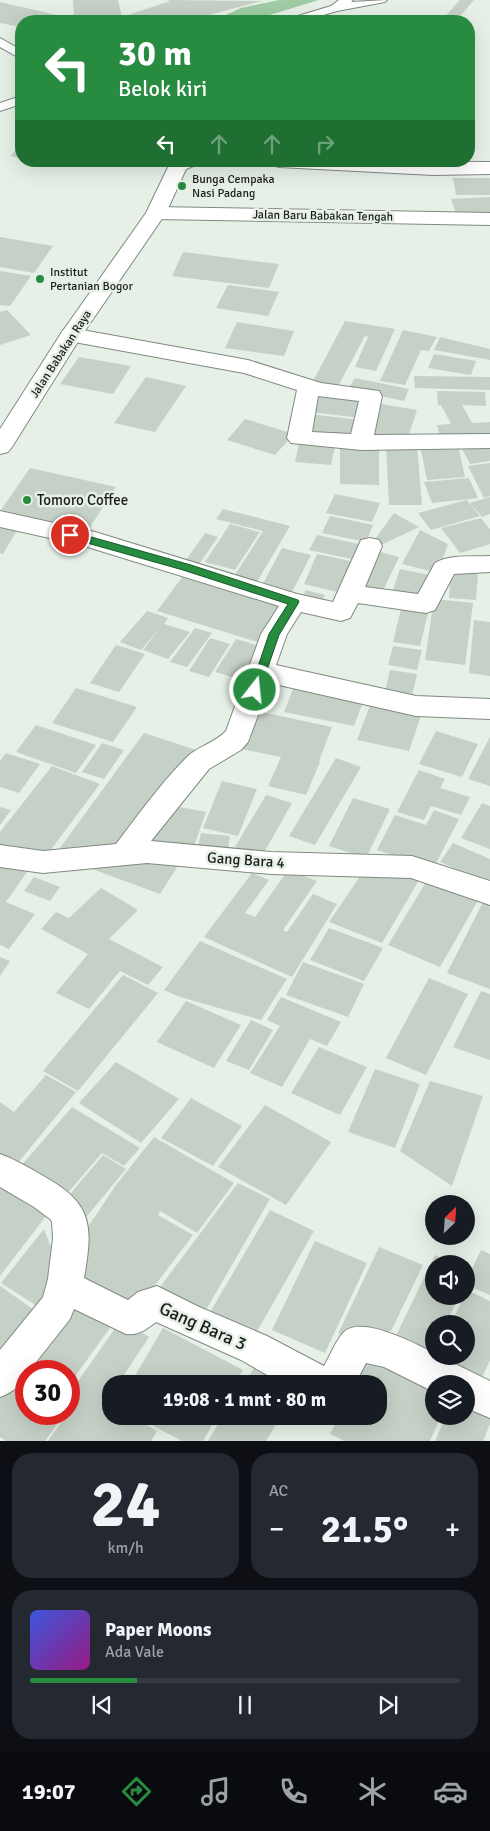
<!DOCTYPE html>
<html lang="id">
<head>
<meta charset="utf-8">
<style>
	:root { --surface:#171b24; --page:#242831; --text:#f1f3f6; --muted:#9ea1a6; --line:#363941; --accent:#278b40 }
	body { margin:0; font-family:Signika,sans-serif; background:var(--page); color:var(--text); height:100vh; display:flex; flex-direction:column; font-size:19px; white-space:nowrap }
	* { box-sizing:border-box; margin:0 }
	p { font-size:16px; color:var(--muted) }
	.icon { flex:none; width:28px; height:28px; fill:none; stroke:currentColor; stroke-width:2; stroke-linecap:round; stroke-linejoin:round }
	.map { position:relative; height:1441px; overflow:hidden }
	.panel { display:flex; flex-direction:column; gap:12px; padding:12px; background:#0d0f14; flex:1 }
	.panel>* { flex:none }
	.hud { position:absolute; left:15px; top:15px; width:460px; height:152px; border-radius:20px; box-shadow:0 5px 20px #0002; background:#278b40; color:#fff; overflow:hidden }
	.needle { width:32px; rotate:25deg }
	.tools { position:absolute; left:425px; top:1195px; display:grid; gap:10px }
	.tools a { display:grid; place-items:center; width:50px; height:50px; border-radius:50%; background:var(--surface); box-shadow:0 5px 20px #0002; font-size:25px }
	.speed { position:absolute; left:15px; top:1360px; display:flex; gap:10px; font-size:25px; font-weight:700; text-align:center }
	.speed>* { display:grid; place-content:center; width:65px; height:65px; border-radius:50%; background:var(--surface); box-shadow:0 5px 20px #0002; line-height:1 }
	.speed .limit { border:8px solid #d22; background:#fff; color:#111 }
	.pin { position:absolute; display:grid; place-items:center; width:42px; height:42px; color:#fff; margin:-21px; border:2px solid #fff; border-radius:50%; box-shadow:0 1px 5px #0007 }
	.me { position:absolute; width:55px; margin:-28px; rotate:16deg; stroke-linejoin:round; filter:drop-shadow(0 0 4px #0008) }
	.turn { display:flex; align-items:center; gap:18px; height:105px; padding:0 20px; font-size:22px }
	.turn .icon { width:65px; height:65px; stroke-width:2.5 }
	.turn b { display:block; font-size:35px; line-height:42px }
	.lanes { display:flex; align-items:center; height:48px; padding:0 20px; background:#0003; justify-content:center; gap:25px; direction:ltr }
	.lanes .off { opacity:.35 }
	.big { font-size:38px; font-weight:700; line-height:1.1 }
	.panel .tile { flex:1; display:flex; flex-direction:column; justify-content:center; gap:8px; min-width:0; padding:0 18px; border-radius:20px; background:var(--page) }
	.panel .dial { align-items:center; gap:0 }
	.dial b { font-size:65px; line-height:1 }
	.song { display:flex; align-items:center; gap:15px }
	.cover { width:60px; height:60px; border-radius:8px; background:linear-gradient(135deg,hsl(230 70% 55%),hsl(310 70% 35%)) }
	.played { height:5px; border-radius:2px; background:linear-gradient(90deg,var(--accent) 25%,var(--line) 25%) }
	.keys { display:flex; justify-content:space-around; direction:ltr }
	.heat { display:flex; justify-content:space-between; align-items:center; font-size:28px; direction:ltr }
	.panel .tiles { flex:1; display:grid; gap:12px; grid-template-columns:1fr 1fr }
	.tile:last-child { grid-column:span 2 }
	.trip { position:absolute; left:102px; top:1375px; width:285px; height:50px; border-radius:20px; background:var(--surface); box-shadow:0 5px 20px #0002; font-weight:700; line-height:50px; text-align:center }
	.tab-bar { display:flex; height:80px; justify-content:space-around; align-items:center; background:#090b0e; color:var(--muted) }
	.tab-bar .icon { width:35px; height:35px }
	.tab-bar .current { color:var(--accent) }
	.tab-bar b { font-size:22px; color:var(--text) }
	.map>svg:first-child { display:block }
	.forest { fill:#9fcca4 }
	.building { fill:#c5d0c6 }
	.lines { fill:none; stroke-linecap:round; stroke-linejoin:round }
	.service-casing { stroke:#808a81; stroke-width:2 }
	.minor-casing { stroke:#808a81; stroke-width:2 }
	.tertiary-casing { stroke:#808a81; stroke-width:2 }
	.service { fill:#fff; fill-rule:evenodd }
	.minor { fill:#fff; fill-rule:evenodd }
	.tertiary { fill:#fff; fill-rule:evenodd }
	.route { fill:#278b40; stroke:#195a2a }
	.poi-dot { fill:#278b40; stroke:#e6f0e7; stroke-width:2 }
	.labels { text-anchor:middle; dominant-baseline:central; stroke-width:5; stroke-linejoin:round; paint-order:stroke }
	.far-poi-label { font-size:12px; fill:#1b1f1b; stroke:#e6f0e7; text-anchor:start }
	.far-street-label { font-size:12px; fill:#1b1f1b; stroke:#e6f0e7 }
	.poi-label { font-size:15px; fill:#1b1f1b; stroke:#e6f0e7; text-anchor:start }
	.street-label { font-size:15px; fill:#1b1f1b; stroke:#e6f0e7 }
	.near-street-label { font-size:18px; fill:#1b1f1b; stroke:#e6f0e7 }
</style>
</head>
<body>
<div class="map">
<svg width="490" height="1441" viewBox="0 0 490 1441">
	<rect width="100%" height="100%" fill="#e6f0e7"/>
	<path class="forest" d="M279 0H319L250 21H204L217 19 241 8Z"/>
	<path class="building" d="M73 0H118L122 17 170 1 167 0 262 1 186 21H21V27L0 23V2L74 19Z
		M460 0H474L456 21H441Z
		M21 145V158L10 156Z
		M453 178H490V195H456Z
		M490 197V214L457 216 451 199Z
		M0 237 53 246 34 273 0 267Z
		M183 252 279 264 269 288 172 276Z
		M0 271 31 276 10 306 0 305Z
		M228 285 279 292 268 316 216 308Z
		M7 310 31 335 0 345V312Z
		M345 321 395 329 376 371 355 367 368 337 365 336 337 388 312 383Z
		M237 322 294 331 284 356 225 348Z
		M403 330 437 337 429 351 421 350 405 385 380 381Z
		M440 337 490 349V360L434 350Z
		M434 354 476 361 471 375 428 368Z
		M79 357 131 366 113 394 60 384Z
		M414 376 490 377V390L415 388Z
		M146 377 186 386 155 432 114 423Z
		M355 378 409 389 404 401 348 389Z
		M437 391 485 392 486 406 462 405 472 423 490 422V437L441 440 437 425 451 424 441 405H438Z
		M314 392 367 398 362 418 309 412Z
		M375 403 417 410 407 440 365 435Z
		M309 414 361 420 356 438 303 432Z
		M245 419 294 434 275 455 227 440Z
		M299 443 335 446 331 465 295 462Z
		M490 443V461L470 464 461 447Z
		M386 445 417 446 422 505H389Z
		M340 447 379 448V485L340 484Z
		M459 449 465 477 427 480 421 450Z
		M490 463V496L484 498 468 466Z
		M30 468 116 487 88 530 1 510Z
		M469 478 478 498 432 503 424 482Z
		M335 494 380 503 372 522 326 513Z
		M490 497V514L482 517 470 503Z
		M467 500 480 516 431 530 418 513Z
		M223 509 290 526 254 587 231 581 263 531 216 519Z
		M394 513 419 527 379 546 373 542Z
		M330 516 373 525 366 542 322 533Z
		M481 518 490 529V544L460 553 441 528Z
		M0 523 19 527 3 554 0 553Z
		M230 524 260 532 235 570 205 562Z
		M420 530 448 544 438 573 402 564Z
		M205 533 218 537 197 567 184 563Z
		M317 535 363 545 356 560 309 550Z
		M282 548 311 555 290 596 260 589Z
		M373 550 399 557 381 595 355 589Z
		M317 554 355 562 342 593 304 584Z
		M400 569 429 575 421 599 392 593Z
		M451 571 478 574 476 600 449 598Z
		M183 576 286 607 261 643 157 611Z
		M306 590 325 595 319 606 300 602Z
		M434 599 473 603 465 665 425 660Z
		M402 605 429 609 420 646 393 642Z
		M147 611 168 618 164 624 190 632 168 659 143 650 161 627 141 650 120 642Z
		M474 620 490 622V676L469 673Z
		M195 628 212 633 187 667 170 662Z
		M210 638 230 644 209 677 189 671Z
		M236 639 266 648 245 681 215 672Z
		M116 645 145 654 119 692 90 683Z
		M393 646 422 650 417 670 388 665Z
		M390 670 417 674 412 696 385 692Z
		M295 684 364 699 354 726 284 712Z
		M76 688 137 707 113 742 52 723Z
		M372 700 423 710 409 751 357 740Z
		M252 710 332 727 319 761 320 762 306 795 268 786 281 757 236 748Z
		M36 725 96 745 76 773 16 752Z
		M436 731 478 744 462 777 419 764Z
		M144 733 199 751 130 846 57 852Z
		M490 737V786L468 779Z
		M102 743 124 750 104 779 82 772Z
		M6 753 40 764 19 793 0 787V761Z
		M336 758 361 767 315 845 289 836Z
		M52 766 100 784 47 855 0 849V832Z
		M419 770 445 779 440 788 470 797 461 815 431 806 424 820 397 812Z
		M222 781 257 789 238 836 203 828Z
		M266 795 292 803 262 856 235 847Z
		M353 798 390 809 366 858 329 846Z
		M482 803 490 806V849L461 838Z
		M163 804 206 812 194 846 132 847Z
		M0 807 11 810 0 825Z
		M434 810 459 819 433 869 377 850 395 815 426 825Z
		M201 833 230 836 228 850 198 847Z
		M453 843 490 859V884L440 862Z
		M183 858 160 894 84 866Z
		M0 861 27 872 6 902 35 914 9 949 0 945Z
		M365 869 421 877 382 943 329 922Z
		M288 870 317 881 283 930 287 932 313 894 337 904 292 977 204 937 252 873 269 880 245 913 255 917Z
		M34 877 60 887 50 901 24 891Z
		M429 877 480 897 440 967 388 945Z
		M101 888 138 910 109 939 163 967 148 985 120 971 89 1009 56 993 88 954 41 929 56 912 69 918Z
		M483 902 490 905V989L447 973Z
		M329 928 383 948 364 981 310 960Z
		M200 941 287 979 261 1020 180 997 164 990Z
		M0 957 10 961 0 976Z
		M303 962 364 984 348 1017 286 995Z
		M123 975 158 993 78 1091 43 1071Z
		M429 978 468 994 426 1075 386 1058Z
		M481 991 490 994V1060L453 1047Z
		M281 997 341 1022 327 1046 310 1039 282 1087 250 1073 280 1026 267 1020Z
		M186 1001 241 1025 214 1068 157 1042Z
		M251 1020 273 1030 249 1070 226 1061Z
		M319 1047 367 1067 340 1115 291 1093Z
		M116 1062 179 1099 141 1143 79 1103Z
		M375 1069 420 1084 395 1148 348 1132Z
		M46 1075 76 1092 13 1169 0 1160V1102L14 1112Z
		M430 1081 483 1096 452 1186 400 1151Z
		M191 1098 242 1126 213 1166 161 1138Z
		M265 1105 331 1142 286 1205 218 1167Z
		M72 1107 140 1148 124 1166 102 1153 65 1196 20 1167Z
		M154 1137 234 1183 197 1233 160 1211 158 1215 193 1235 132 1316 82 1288 76 1245 116 1185Z
		M103 1155 126 1169 83 1221 60 1206Z
		M0 1179 49 1212 0 1276Z
		M238 1183 270 1199 199 1322 151 1299Z
		M270 1210 314 1231 251 1342 206 1319Z
		M44 1229 60 1271 37 1306 1 1283Z
		M315 1241 367 1263 325 1353 272 1330Z
		M379 1247 423 1265 391 1331 338 1334Z
		M481 1250 490 1254V1295L466 1285V1269L471 1271Z
		M435 1255 454 1264H434V1296H459L446 1324H434V1351L429 1361 392 1344Z
		M0 1286 47 1319 0 1359Z
		M467 1290 490 1301V1360L479 1384 436 1356H466V1324H451L464 1296H466Z
		M74 1294 117 1318 69 1385V1371H26L20 1367Z
		M121 1320 149 1337 118 1384H111V1393L105 1402 111 1405V1416H131L157 1431 151 1441H48L67 1414H69L72 1406 69 1404V1394Z
		M163 1328 243 1370 235 1384H130Z
		M370 1355 434 1386V1416H441L430 1441H344L330 1434 339 1416H379V1384H355Z
		M261 1357 301 1384H244Z
		M13 1374 26 1382V1414H65L45 1441H6L0 1437V1391Z
		M466 1400 490 1411V1424L483 1441H435L446 1416H466Z
		M135 1416H217L203 1441H182Z
		M223 1416H281L266 1441H208Z"/>
	<g class="lines">
		<g class="service-casing">
			<path id="service" d="M339 0H353L351 2 387 0 385 2 337 11 303 21H286L288 19 331 6Z
				M0 38 21 50V59L0 47Z
				M21 96V104L0 111V103Z"/>
		</g>
		<g class="minor-casing">
			<path id="minor" d="M156 207 490 213V225L156 219 149 217 146 213 149 209Z
				M71 328 248 360 321 383 379 391 382 396 374 435 490 434V448L361 450 291 443 287 438 297 390 244 373 63 340 60 335 63 330ZM318 396 359 401 351 434 312 432Z
				M0 511 95 532 297 594 333 602 361 540 370 538 379 540 382 546 365 587 418 594 435 563C450 554 473 557 490 556V572L454 574 435 610 426 613 358 603 350 618 341 621 301 612 287 634 276 665 416 696 490 699V719L416 716 270 683 248 742 241 750 209 769 151 841 271 852 412 856 490 881V905L411 878 271 874 147 863 43 873 0 867V845L43 851 116 844C139 814 161 783 187 757 198 746 215 743 226 731L261 634 279 606 81 545 0 527Z
				M0 1154C16 1160 30 1168 45 1177 93 1204 93 1226 84 1278L128 1300 138 1292 157 1286 197 1306 267 1336 324 1366C330 1356 335 1342 343 1333 360 1314 416 1344 434 1353V1356H439L490 1381V1418L466 1408V1384H434V1392L384 1367 366 1363 355 1384H283L241 1360 156 1322C147 1329 138 1336 126 1334L74 1309 70 1319 29 1371H26C25 1384 11 1393 0 1397V1350L43 1297 48 1279 53 1238 52 1222 50 1219 34 1207 0 1187Z"/>
		</g>
		<g class="tertiary-casing">
			<path id="tertiary" d="M171 161H198L196 165 186 169 166 213 82 335 12 447 8 452 0 454V429L60 335 146 213Z
				M270 161 490 162V174L433 175 279 167 272 165Z"/>
		</g>
		<use href="#service" class="service"/>
		<use href="#minor" class="minor"/>
		<use href="#tertiary" class="tertiary"/>
	</g>
	<path class="route" d="M70 531 191 565 298 600 299 602 279 635 259 693 255 694 250 690 269 634 288 604 183 570 66 537V532Z"/>
	<g class="poi-dot">
		<circle cx="182" cy="186" r="5"/>
		<circle cx="40" cy="279" r="5"/>
		<circle cx="27" cy="500" r="5"/>
	</g>
	<g class="labels">
		<g class="far-poi-label">
			<text x="192" y="179">Bunga Cempaka<tspan x="192" dy="14">Nasi Padang</tspan></text>
			<text x="50" y="272">Institut<tspan x="50" dy="14">Pertanian Bogor</tspan></text>
		</g>
		<g class="far-street-label">
			<text transform="translate(323 216) rotate(1)">Jalan Baru Babakan Tengah</text>
			<text transform="translate(61 354) rotate(-57)">Jalan Babakan Raya</text>
		</g>
		<g class="poi-label">
			<text x="37" y="500">Tomoro Coffee</text>
		</g>
		<g class="street-label">
			<text transform="translate(246 860) rotate(4)">Gang Bara 4</text>
		</g>
		<g class="near-street-label">
			<text transform="translate(203 1326) rotate(24)">Gang Bara 3</text>
		</g>
	</g>
</svg>
<div class="tools">
<a><svg class="needle" viewBox="-14 -14 28 28"><path d="M0-13l5 13h-10z" fill="#e53935"/><path d="M0 13l5-13h-10z" fill="#9ea1a6"/></svg></a>
<a><svg class="icon" aria-label="sound" viewBox="0 0 24 24"><path d="M4 9h4l5-4v14l-5-4H4zM17 9q2 3 0 6"/></svg></a>
<a><svg class="icon" aria-label="search" viewBox="0 0 24 24"><circle cx="10" cy="10" r="6"/><path d="M15 15l6 6"/></svg></a>
<a><svg class="icon" aria-label="layers" viewBox="0 0 24 24"><path d="M12 4l9 5-9 5-9-5zM3 14l9 5 9-5"/></svg></a>
</div>
<div class="speed"><div class="limit">30</div></div>
<div class="pin" style="left:70px;top:535px;background:#d93025"><svg class="icon" aria-label="arrive" viewBox="0 0 24 24"><path d="M6 21V4h12l-3 4 3 4H6"/></svg></div>
<svg class="me" style="left:255px;top:690px" viewBox="-20 -20 40 40"><circle r="17" fill="#278b40" stroke="#fff" stroke-width="3"/><path d="M0-11L8 9 0 5-8 9z" fill="#fff"/></svg>
<div class="trip">19:08 · 1 mnt · 80 m</div>
<div class="hud">
<div class="turn"><svg class="icon" aria-label="left" viewBox="0 0 24 24"><path d="M17 20v-9H6M10 6l-5 5 5 5"/></svg><div><b>30 m</b>Belok kiri</div></div>
<div class="lanes"><svg class="icon" aria-label="left" viewBox="0 0 24 24"><path d="M17 20v-9H6M10 6l-5 5 5 5"/></svg><svg class="icon off" aria-label="ahead" viewBox="0 0 24 24"><path d="M12 20V5M6 11l6-6 6 6"/></svg><svg class="icon off" aria-label="ahead" viewBox="0 0 24 24"><path d="M12 20V5M6 11l6-6 6 6"/></svg><svg class="icon off" aria-label="right" viewBox="0 0 24 24"><path d="M7 20v-9h11M14 6l5 5-5 5"/></svg></div>
</div>
</div>
<section class="panel">
<div class="tiles">
<div class="tile dial"><b>24</b><p>km/h</p></div>
<div class="tile"><p>AC</p>
<div class="heat"><a>−</a><b class="big">21.5°</b><a>+</a></div>
</div>
<div class="tile">
<div class="song"><i class="cover"></i><div><b>Paper Moons</b><p>Ada Vale</p></div></div>
<div class="played"></div>
<div class="keys"><svg class="icon" aria-label="previous" viewBox="0 0 24 24"><path d="M18 5L8 12l10 7zM5 5v14"/></svg><svg class="icon" aria-label="pause" viewBox="0 0 24 24"><path d="M8 5v14M16 5v14"/></svg><svg class="icon" aria-label="next" viewBox="0 0 24 24"><path d="M6 5l10 7-10 7zM19 5v14"/></svg></div>
</div>
</div>
</section>
<nav class="tab-bar">
<b>19:07</b>
<svg class="icon current" aria-label="directions" viewBox="0 0 24 24"><path d="M12 3l9 9-9 9-9-9zM9 14v-3h6M13 9l2 2-2 2"/></svg>
<svg class="icon" aria-label="music" viewBox="0 0 24 24"><path d="M9 18V5l10-2v13"/><circle cx="6" cy="18" r="3"/><circle cx="16" cy="16" r="3"/></svg>
<svg class="icon" aria-label="phone" viewBox="0 0 24 24"><path d="M5 4h4l2 5-3 2q2 4 5 5l2-3 5 2v4C11 20 4 13 5 4z"/></svg>
<svg class="icon" aria-label="climate" viewBox="0 0 24 24"><path d="M12 3v18M4 7l16 10M4 17L20 7"/></svg>
<svg class="icon" aria-label="car" viewBox="0 0 24 24"><path d="M5 17H2v-5l4-1 3-4h7l3 4 3 1v5h-3M9 17h6M6 11h13"/><circle cx="7" cy="17" r="2"/><circle cx="17" cy="17" r="2"/></svg>
</nav>
</body>
</html>
